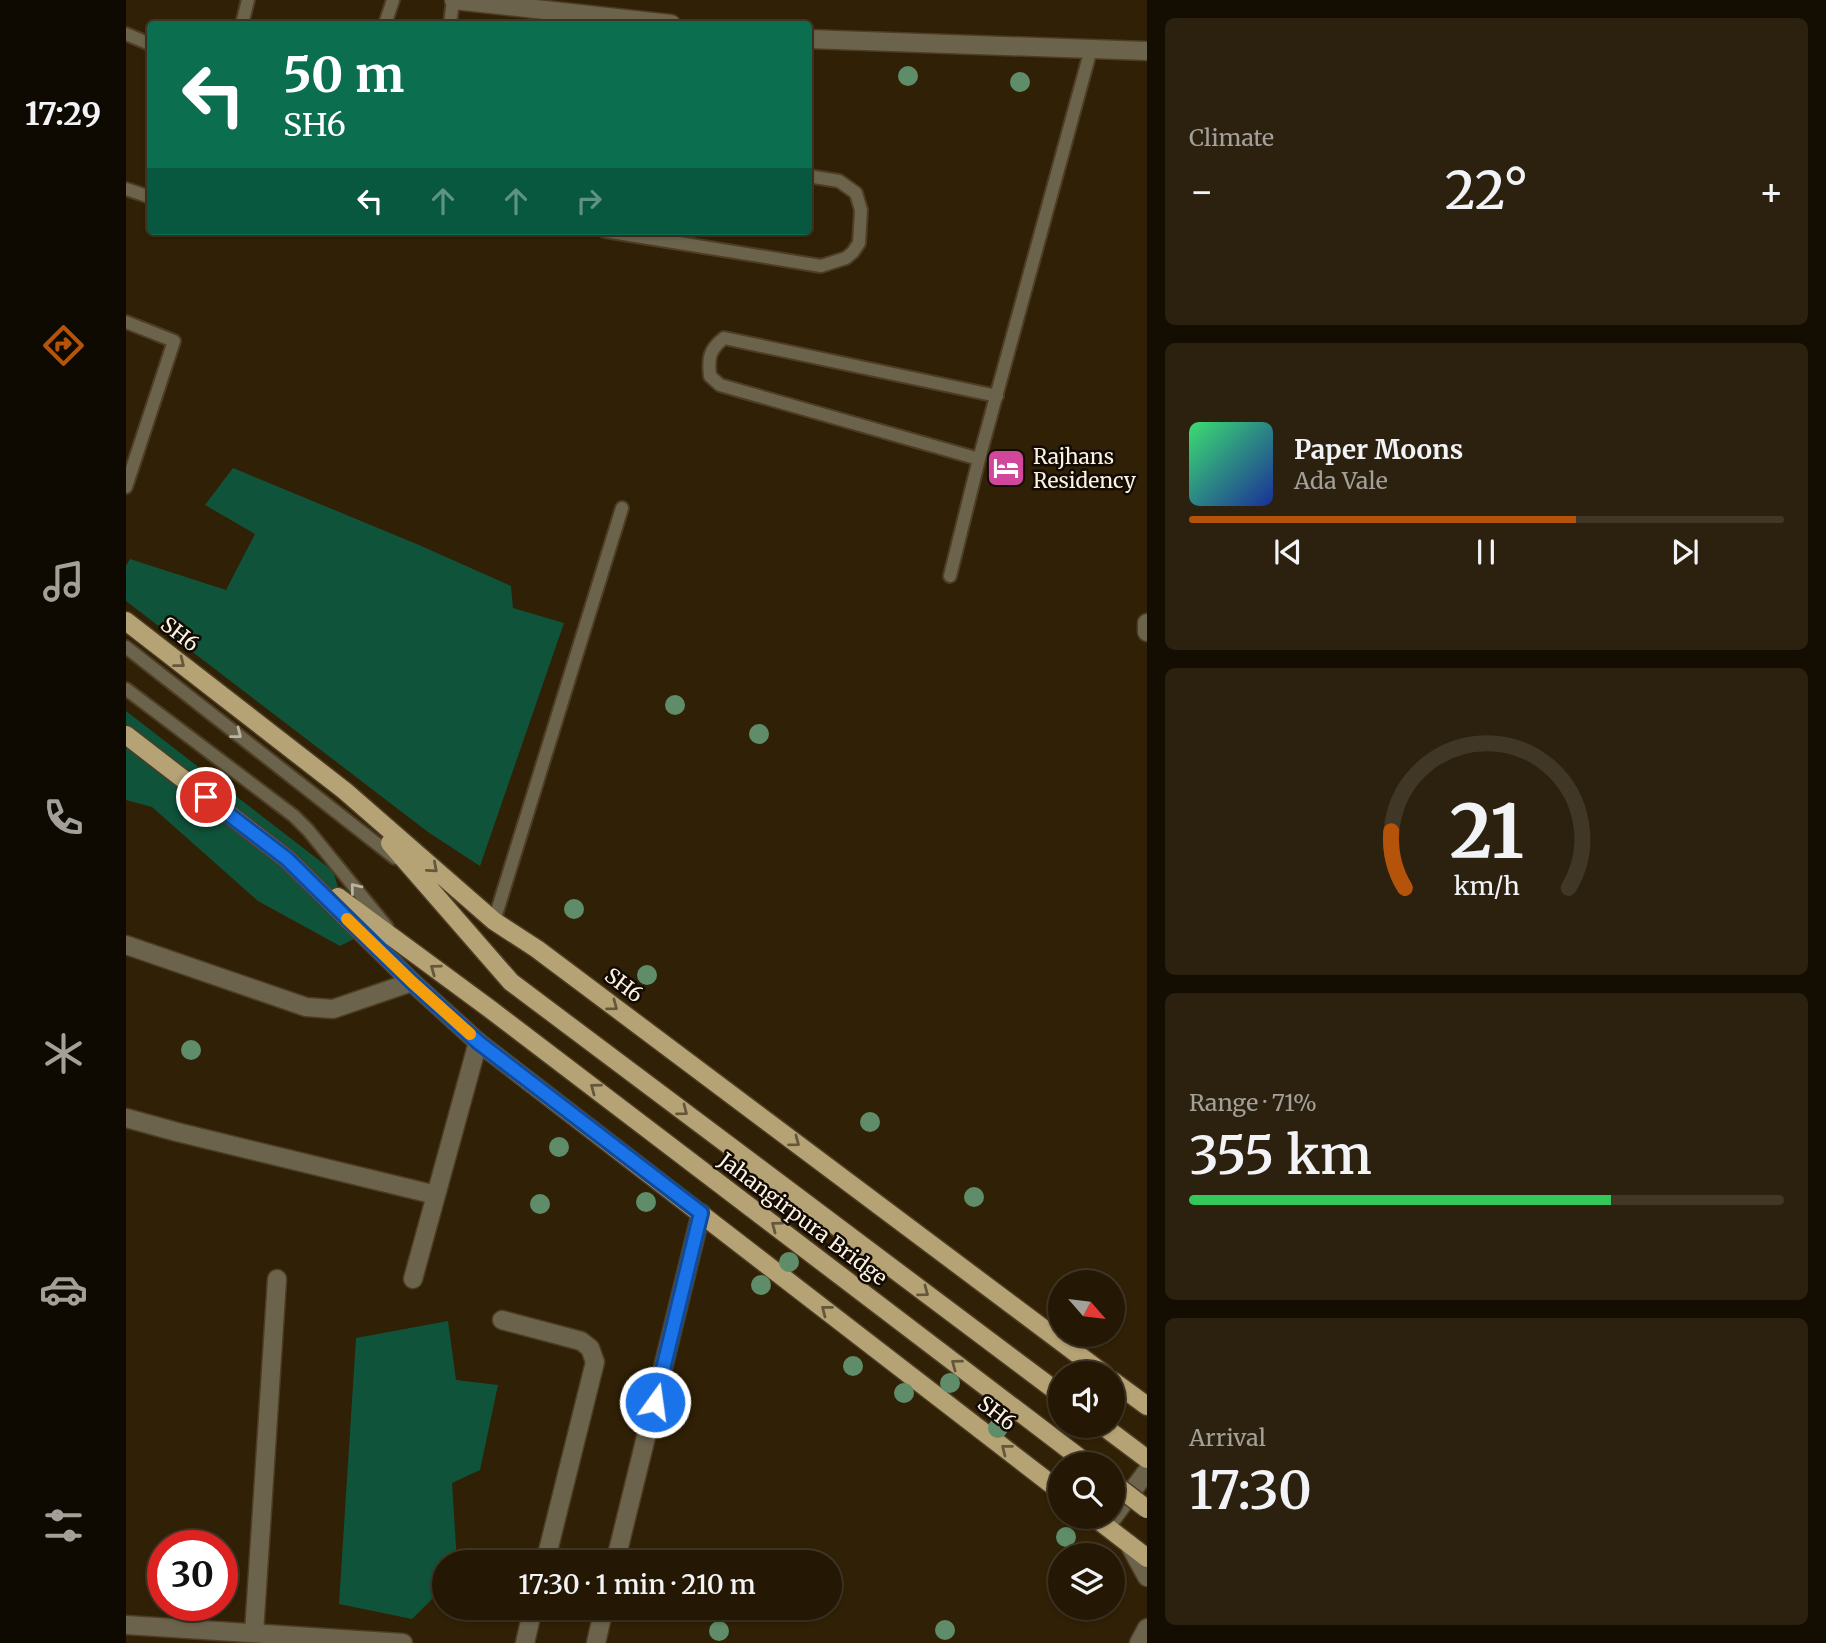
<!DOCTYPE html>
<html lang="en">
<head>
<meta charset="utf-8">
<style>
	:root { --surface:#241804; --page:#2c210e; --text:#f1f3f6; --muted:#a3a09a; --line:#413726; --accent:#b45309 }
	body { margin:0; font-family:Merriweather,serif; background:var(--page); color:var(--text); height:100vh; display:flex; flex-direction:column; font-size:26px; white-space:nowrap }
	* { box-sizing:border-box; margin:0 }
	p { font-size:23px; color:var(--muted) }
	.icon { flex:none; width:38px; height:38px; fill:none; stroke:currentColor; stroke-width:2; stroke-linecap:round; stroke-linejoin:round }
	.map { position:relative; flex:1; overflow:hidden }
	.sheet { display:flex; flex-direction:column; gap:18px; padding:18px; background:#140d02; width:679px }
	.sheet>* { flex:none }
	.hud { position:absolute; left:21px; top:21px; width:665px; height:214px; border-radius:7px; box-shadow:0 2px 5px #0004,0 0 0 2px var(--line); background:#0b6e4f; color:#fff; overflow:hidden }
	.needle { width:46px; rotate:118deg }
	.controls { position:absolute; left:922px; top:1270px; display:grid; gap:14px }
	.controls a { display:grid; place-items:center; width:77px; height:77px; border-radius:50%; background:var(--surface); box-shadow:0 2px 5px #0004,0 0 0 2px var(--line); font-size:35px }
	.speed { position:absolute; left:21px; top:1530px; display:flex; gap:14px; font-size:35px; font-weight:700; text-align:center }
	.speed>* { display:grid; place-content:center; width:91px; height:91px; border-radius:50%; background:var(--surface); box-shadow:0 2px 5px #0004,0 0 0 2px var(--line); line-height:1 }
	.speed .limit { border:10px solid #d22; background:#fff; color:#111 }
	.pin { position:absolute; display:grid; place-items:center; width:60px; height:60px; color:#fff; margin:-30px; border:4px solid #fff; border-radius:50%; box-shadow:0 2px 7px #0007 }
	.me { position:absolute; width:77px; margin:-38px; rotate:14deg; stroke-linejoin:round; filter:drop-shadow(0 0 5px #0008) }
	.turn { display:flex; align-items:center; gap:24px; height:147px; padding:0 21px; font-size:32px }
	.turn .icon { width:91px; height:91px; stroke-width:2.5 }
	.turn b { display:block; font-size:49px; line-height:60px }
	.lanes { display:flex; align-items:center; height:66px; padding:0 21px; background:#0003; justify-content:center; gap:35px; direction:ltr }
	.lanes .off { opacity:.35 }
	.big { font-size:52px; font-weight:600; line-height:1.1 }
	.sheet .widget { flex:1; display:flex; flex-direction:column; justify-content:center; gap:10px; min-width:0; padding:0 24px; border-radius:10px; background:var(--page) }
	.sheet .dial { align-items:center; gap:0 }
	.dial svg { height:182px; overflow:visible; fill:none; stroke:var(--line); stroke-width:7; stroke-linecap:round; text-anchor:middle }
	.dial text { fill:var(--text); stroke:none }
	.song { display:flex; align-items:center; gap:21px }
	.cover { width:84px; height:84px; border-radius:10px; background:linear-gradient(135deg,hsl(140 70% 55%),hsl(230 70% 35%)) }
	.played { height:7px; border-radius:4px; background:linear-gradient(90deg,var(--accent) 65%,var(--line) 65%) }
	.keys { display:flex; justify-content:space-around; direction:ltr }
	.heat { display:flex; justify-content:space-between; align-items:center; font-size:38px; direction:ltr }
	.charge { height:10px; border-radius:5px; background:linear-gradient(90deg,#34c759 71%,var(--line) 0) }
	.trip { position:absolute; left:306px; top:1550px; width:410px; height:70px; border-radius:35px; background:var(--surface); box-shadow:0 2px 5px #0004,0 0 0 2px var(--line); font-weight:600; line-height:70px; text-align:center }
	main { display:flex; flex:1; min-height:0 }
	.menu { display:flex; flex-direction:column; width:126px; justify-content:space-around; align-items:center; background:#0e0a02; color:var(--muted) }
	.menu .icon { width:49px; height:49px }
	.menu .current { color:var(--accent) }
	.menu b { font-size:32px; color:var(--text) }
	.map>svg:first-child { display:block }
	.green { fill:#10533b }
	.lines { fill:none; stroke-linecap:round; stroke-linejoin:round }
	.service-casing { stroke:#4d3d24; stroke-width:16 }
	.minor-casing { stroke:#4d3d24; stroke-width:21 }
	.tertiary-casing { stroke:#4d3d24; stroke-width:21 }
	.primary-casing { stroke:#4d3d24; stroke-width:21 }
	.service { stroke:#6c634d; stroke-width:12 }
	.minor { stroke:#6c634d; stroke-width:18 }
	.tertiary { stroke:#6c634d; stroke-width:18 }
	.primary { stroke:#b6a375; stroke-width:18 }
	.primary-bridge-casing { stroke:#4d3d24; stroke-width:21; stroke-linecap:butt }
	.primary-bridge { stroke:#b6a375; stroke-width:18 }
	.tree { fill:#5f8c69 }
	.oneway { stroke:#64573c }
	.oneway2 { stroke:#bcb2a0 }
	.route-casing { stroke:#114b97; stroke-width:18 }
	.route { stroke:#1a73e8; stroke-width:12 }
	.slow { stroke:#f59e0b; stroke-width:12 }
	.labels { text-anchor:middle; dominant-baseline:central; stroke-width:5; stroke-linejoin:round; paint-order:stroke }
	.poi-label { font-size:21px; fill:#fdf2e3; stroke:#120b03; text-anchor:start }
	.street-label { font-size:21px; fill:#fdf2e3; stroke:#120b03 }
</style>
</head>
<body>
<main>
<nav class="menu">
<b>17:29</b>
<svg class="icon current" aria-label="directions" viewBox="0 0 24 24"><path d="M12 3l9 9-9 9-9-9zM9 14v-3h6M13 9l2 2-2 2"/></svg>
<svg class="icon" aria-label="music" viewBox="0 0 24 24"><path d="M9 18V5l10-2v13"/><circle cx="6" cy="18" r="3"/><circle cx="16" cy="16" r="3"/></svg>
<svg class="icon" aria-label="phone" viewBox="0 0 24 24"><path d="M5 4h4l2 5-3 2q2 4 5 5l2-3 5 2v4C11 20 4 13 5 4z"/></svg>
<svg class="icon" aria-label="climate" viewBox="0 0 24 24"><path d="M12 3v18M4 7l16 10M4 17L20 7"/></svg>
<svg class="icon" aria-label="car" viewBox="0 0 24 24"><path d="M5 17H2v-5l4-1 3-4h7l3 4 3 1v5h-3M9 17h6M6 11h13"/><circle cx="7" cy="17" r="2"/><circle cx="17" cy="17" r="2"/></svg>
<svg class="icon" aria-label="filters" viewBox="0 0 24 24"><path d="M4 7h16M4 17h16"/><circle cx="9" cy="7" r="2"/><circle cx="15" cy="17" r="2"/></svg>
</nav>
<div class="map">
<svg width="1021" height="1643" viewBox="0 0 1021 1643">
	<rect width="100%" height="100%" fill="#302005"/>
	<path class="green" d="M107 468 293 545 385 586 387 608 438 623 354 866 302 832 0 601V566L4 559 100 590 129 534 79 505Z
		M0 711 207 871 228 939 214 946 132 901 26 807 0 800Z
		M322 1321 330 1380 372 1385 354 1470 326 1483 331 1563H318V1587L286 1619 213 1604 230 1338Z"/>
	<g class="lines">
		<g class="service-casing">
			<path id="service" d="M116 24 122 0
				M259 24 267 0
				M324 24 327 0
				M0 34 24 44
				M0 189 24 197
				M479 231 695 266 720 258 727 252 733 243 735 210 730 193 713 181 682 176
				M0 322 48 341 0 487
				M853 459 594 385 584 376C582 358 583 350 598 338L871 396
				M824 576 853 459 965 49
				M0 647 269 858
				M0 689 168 816 182 830 261 927
				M368 921 496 508"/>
		</g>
		<g class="minor-casing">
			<path id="minor" d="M1021 623V632
				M0 945 180 1007 207 1009 286 982
				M0 1118 51 1132 310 1195
				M287 1279 352 1042
				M376 1320 455 1341 464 1348 469 1362 419 1563
				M489 1563 575 1213
				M128 1633 151 1279
				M399 1643 407 1608
				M470 1643 478 1608"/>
		</g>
		<g class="tertiary-casing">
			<path id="tertiary" d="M328 0 545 24
				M682 39 1021 51
				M987 1517 1021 1471
				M1003 1544 1021 1577
				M0 1625 277 1643
				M1013 1643 1021 1628"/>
		</g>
		<g class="primary-casing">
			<path id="primary" d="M0 621 219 791 368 921 411 949 978 1374
				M0 735 161 859 286 982 352 1042 934 1491
				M264 843 385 982 934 1394
				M212 897 364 1009 963 1465
				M987 1381 1021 1406
				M977 1426 1021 1459
				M968 1517 1021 1558"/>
		</g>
		<use href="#service" class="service"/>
		<use href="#minor" class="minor"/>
		<use href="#tertiary" class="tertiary"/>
		<use href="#primary" class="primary"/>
		<g class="primary-bridge-casing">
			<path id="primary-bridge" d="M987 1483 1021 1509"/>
		</g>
		<use href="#primary-bridge" class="primary-bridge"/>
	</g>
	<g class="tree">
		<circle cx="782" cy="76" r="10"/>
		<circle cx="894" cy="82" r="10"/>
		<circle cx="549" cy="705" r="10"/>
		<circle cx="633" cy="734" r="10"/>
		<circle cx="448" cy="909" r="10"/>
		<circle cx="521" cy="975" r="10"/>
		<circle cx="65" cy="1050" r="10"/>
		<circle cx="744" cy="1122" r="10"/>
		<circle cx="433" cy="1147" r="10"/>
		<circle cx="848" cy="1197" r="10"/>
		<circle cx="520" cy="1202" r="10"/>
		<circle cx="414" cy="1204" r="10"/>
		<circle cx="663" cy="1262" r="10"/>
		<circle cx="635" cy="1285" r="10"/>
		<circle cx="727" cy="1366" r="10"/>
		<circle cx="824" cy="1383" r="10"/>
		<circle cx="778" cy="1393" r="10"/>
		<circle cx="872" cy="1428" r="10"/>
		<circle cx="940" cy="1537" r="10"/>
		<circle cx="819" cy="1630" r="10"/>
		<circle cx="593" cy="1631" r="10"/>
	</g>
	<defs><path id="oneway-chevron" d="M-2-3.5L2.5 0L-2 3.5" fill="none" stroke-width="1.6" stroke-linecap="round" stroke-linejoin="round" transform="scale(1.75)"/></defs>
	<g class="oneway">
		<use href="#oneway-chevron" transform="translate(54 663) rotate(38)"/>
		<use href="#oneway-chevron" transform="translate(307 868) rotate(41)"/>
		<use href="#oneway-chevron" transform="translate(309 969) rotate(-144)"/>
		<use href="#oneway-chevron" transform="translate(487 1006) rotate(37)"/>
		<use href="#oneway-chevron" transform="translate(469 1088) rotate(-143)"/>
		<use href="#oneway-chevron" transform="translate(557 1111) rotate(37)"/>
		<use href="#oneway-chevron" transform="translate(669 1142) rotate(37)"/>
		<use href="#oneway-chevron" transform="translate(650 1226) rotate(-143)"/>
		<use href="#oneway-chevron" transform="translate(798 1292) rotate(37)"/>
		<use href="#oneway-chevron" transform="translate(700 1310) rotate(-142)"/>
		<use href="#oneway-chevron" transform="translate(830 1364) rotate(-143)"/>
		<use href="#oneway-chevron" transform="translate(880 1449) rotate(-142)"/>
	</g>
	<g class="oneway2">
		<use href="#oneway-chevron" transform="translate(111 734) rotate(38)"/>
		<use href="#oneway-chevron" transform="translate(229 888) rotate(-129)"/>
	</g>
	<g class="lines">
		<g class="route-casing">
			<path id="route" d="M80 797 161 859 286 982 352 1042 575 1213 529 1402"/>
		</g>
		<use href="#route" class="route"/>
		<path class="slow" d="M221 919 286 982 344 1034"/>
	</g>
	<defs>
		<g id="hotel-square" transform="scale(2.0125)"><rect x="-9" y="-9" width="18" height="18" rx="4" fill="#d1479c" stroke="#120b03"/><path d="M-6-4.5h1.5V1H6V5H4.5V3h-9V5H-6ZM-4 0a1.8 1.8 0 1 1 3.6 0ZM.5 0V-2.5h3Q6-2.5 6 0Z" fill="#fff"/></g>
	</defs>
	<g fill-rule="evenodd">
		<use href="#hotel-square" x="880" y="468"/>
	</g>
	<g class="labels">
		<g class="poi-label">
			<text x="907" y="456">Rajhans<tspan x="907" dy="24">Residency</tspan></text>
		</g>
		<g class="street-label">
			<text transform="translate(54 634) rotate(38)">SH6</text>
			<text transform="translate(498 985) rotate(37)">SH6</text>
			<text transform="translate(677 1219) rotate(37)">Jahangirpura Bridge</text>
			<text transform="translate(871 1413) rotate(38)">SH6</text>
		</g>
	</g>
</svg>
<div class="controls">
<a><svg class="needle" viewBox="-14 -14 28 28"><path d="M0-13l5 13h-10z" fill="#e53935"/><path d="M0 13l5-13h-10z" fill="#a3a09a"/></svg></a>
<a><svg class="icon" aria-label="sound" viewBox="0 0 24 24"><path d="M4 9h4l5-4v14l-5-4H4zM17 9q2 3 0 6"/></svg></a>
<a><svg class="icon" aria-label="search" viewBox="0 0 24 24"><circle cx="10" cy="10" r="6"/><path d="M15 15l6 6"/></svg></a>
<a><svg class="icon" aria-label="layers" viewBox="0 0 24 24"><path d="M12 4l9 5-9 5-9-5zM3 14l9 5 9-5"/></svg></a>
</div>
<div class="speed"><div class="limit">30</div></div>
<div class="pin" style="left:80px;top:797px;background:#d93025"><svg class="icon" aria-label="arrive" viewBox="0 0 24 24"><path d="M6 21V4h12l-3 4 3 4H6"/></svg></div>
<svg class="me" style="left:529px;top:1402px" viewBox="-20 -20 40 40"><circle r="17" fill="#1a73e8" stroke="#fff" stroke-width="3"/><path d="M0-11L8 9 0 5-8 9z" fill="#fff"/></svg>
<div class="trip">17:30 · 1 min · 210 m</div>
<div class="hud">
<div class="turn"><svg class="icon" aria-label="left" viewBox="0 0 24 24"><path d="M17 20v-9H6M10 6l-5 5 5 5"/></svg><div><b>50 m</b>SH6</div></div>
<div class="lanes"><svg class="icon" aria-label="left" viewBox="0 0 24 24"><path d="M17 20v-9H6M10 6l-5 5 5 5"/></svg><svg class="icon off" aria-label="ahead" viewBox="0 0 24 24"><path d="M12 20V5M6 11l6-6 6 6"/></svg><svg class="icon off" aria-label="ahead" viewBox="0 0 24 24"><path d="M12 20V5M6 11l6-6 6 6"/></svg><svg class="icon off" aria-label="right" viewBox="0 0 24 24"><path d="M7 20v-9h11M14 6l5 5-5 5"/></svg></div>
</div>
</div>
<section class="sheet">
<div class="widget"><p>Climate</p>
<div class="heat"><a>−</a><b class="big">22°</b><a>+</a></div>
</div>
<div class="widget">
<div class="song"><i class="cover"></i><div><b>Paper Moons</b><p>Ada Vale</p></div></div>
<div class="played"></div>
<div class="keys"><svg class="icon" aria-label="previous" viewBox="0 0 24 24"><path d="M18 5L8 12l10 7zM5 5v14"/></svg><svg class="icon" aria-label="pause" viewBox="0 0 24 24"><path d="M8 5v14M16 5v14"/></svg><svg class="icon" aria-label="next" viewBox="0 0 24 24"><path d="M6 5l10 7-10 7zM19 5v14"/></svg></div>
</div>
<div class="widget dial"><svg viewBox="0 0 100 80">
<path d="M14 69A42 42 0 1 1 86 69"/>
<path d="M14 69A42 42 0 0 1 8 44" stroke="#b45309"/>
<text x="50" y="56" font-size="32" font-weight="700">21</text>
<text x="50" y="72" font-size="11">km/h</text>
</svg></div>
<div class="widget"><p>Range · 71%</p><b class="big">355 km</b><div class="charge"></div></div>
<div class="widget"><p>Arrival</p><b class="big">17:30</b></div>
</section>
</main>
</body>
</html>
